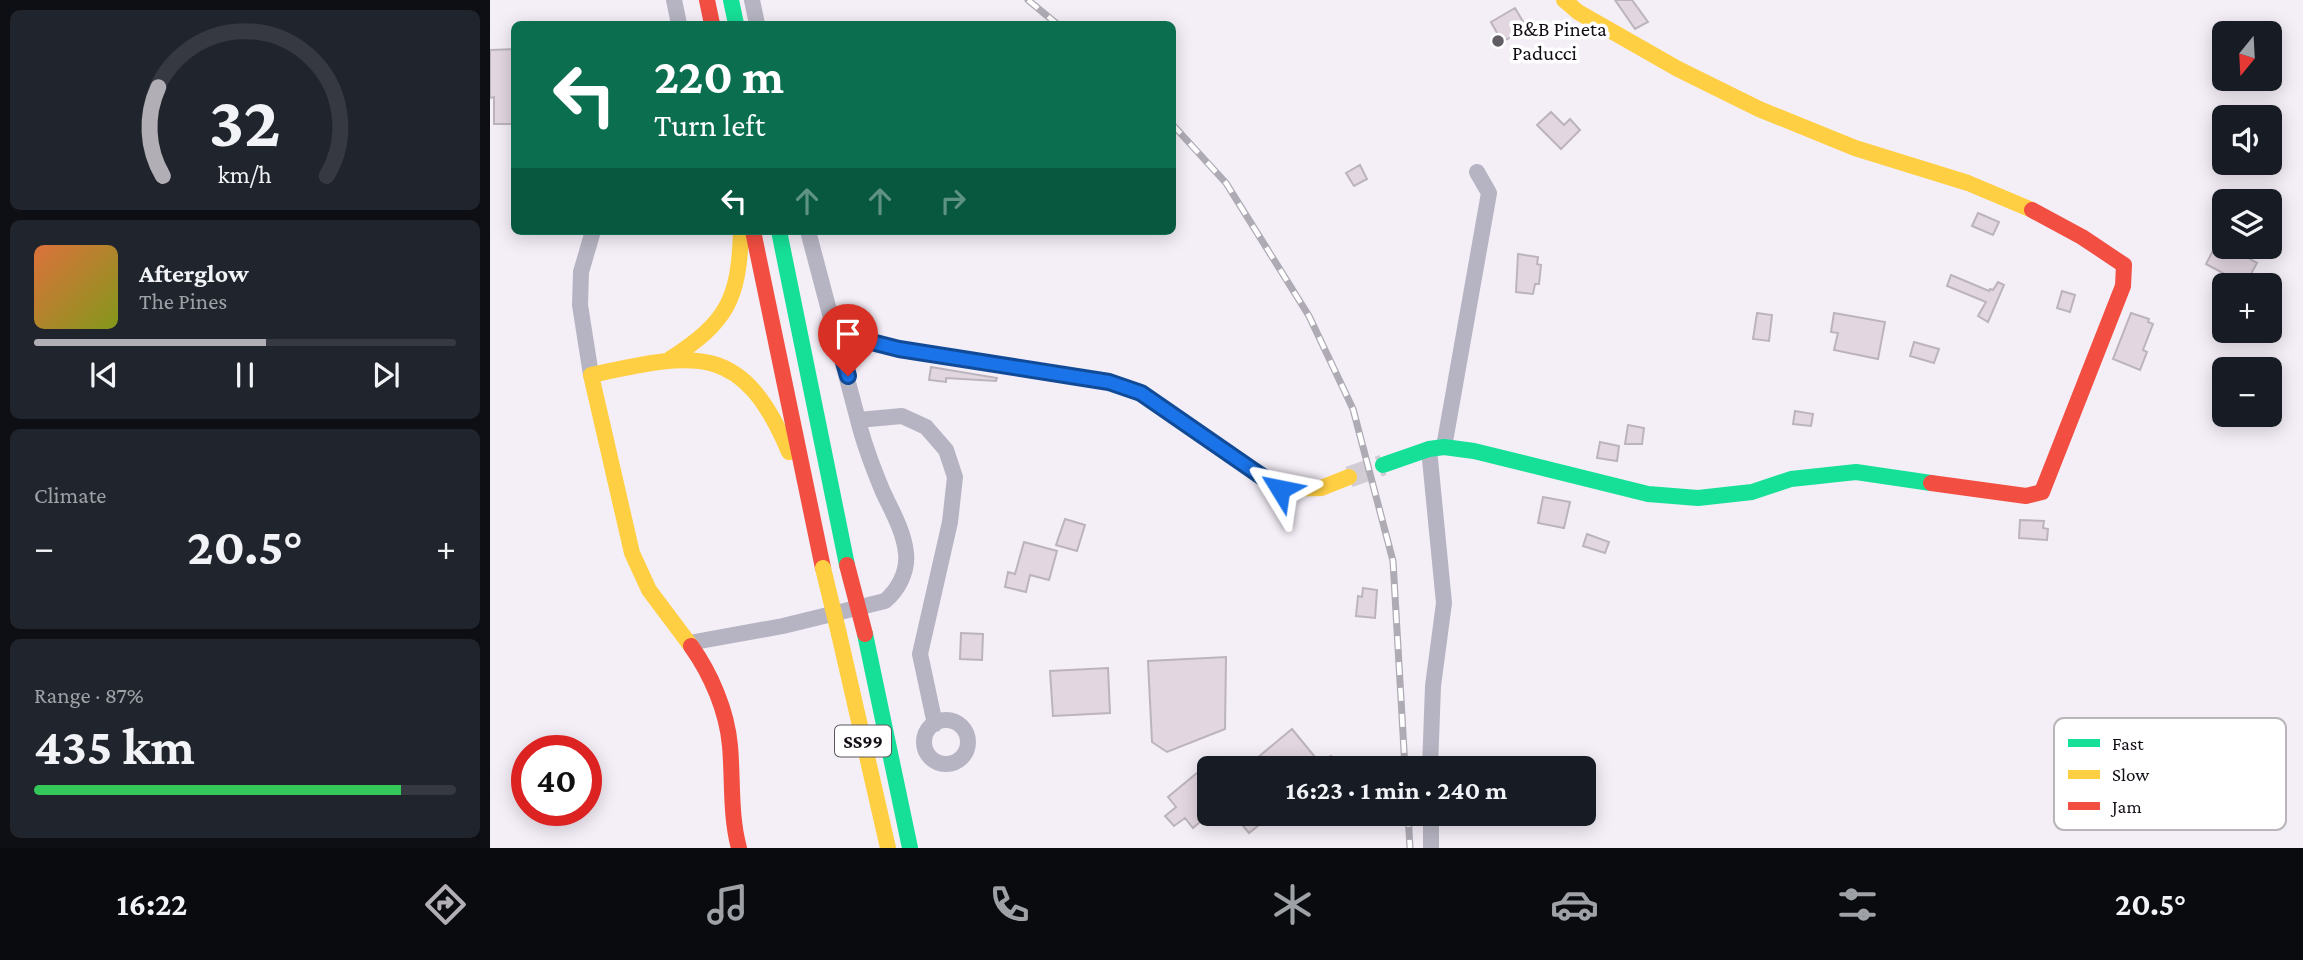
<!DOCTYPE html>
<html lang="en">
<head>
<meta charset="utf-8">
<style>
	:root { --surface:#171b24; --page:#20242c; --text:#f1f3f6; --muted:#9ea1a6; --line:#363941; --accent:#b1afb5 }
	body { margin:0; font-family:"Crimson Pro",serif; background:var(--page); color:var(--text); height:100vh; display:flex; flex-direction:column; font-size:26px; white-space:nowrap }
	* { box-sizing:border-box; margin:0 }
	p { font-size:23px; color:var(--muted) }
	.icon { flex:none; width:38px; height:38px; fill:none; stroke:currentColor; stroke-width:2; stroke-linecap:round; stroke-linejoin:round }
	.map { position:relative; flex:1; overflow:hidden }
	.sheet { display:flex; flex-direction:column; gap:10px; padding:10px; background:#0d0f14; width:490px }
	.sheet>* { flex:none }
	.banner { position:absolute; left:21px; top:21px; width:665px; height:214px; border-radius:10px; box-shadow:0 4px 18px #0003; background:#0b6e4f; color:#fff; overflow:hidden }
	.needle { width:46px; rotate:198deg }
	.fabs { position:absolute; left:1722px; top:21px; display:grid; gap:14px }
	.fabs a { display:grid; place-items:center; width:70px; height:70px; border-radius:10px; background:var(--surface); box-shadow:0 4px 18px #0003; font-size:35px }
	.speed { position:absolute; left:21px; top:735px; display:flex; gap:14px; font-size:35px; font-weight:700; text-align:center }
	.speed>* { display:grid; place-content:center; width:91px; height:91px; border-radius:50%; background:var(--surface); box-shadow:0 4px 18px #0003; line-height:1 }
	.speed .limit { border:10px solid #d22; background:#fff; color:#111 }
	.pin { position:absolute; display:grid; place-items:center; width:60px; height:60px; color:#fff; margin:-72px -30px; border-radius:50% 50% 50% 0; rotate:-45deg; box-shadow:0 0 7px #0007 }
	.pin .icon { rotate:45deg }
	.me { position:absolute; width:77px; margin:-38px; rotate:305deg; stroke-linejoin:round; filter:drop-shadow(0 0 5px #0008) }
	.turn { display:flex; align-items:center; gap:24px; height:147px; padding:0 28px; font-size:32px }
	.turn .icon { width:91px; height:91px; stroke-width:2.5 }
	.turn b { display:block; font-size:49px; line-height:60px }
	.lanes { display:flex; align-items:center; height:66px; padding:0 28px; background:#0003; justify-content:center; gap:35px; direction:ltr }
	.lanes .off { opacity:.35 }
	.big { font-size:52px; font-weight:700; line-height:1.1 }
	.sheet .tile { flex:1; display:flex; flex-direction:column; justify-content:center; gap:10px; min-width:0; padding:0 24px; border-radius:10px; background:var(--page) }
	.sheet .dial { align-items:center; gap:0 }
	.dial svg { height:182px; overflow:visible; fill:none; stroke:var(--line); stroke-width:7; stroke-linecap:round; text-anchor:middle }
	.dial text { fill:var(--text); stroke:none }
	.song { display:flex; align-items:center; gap:21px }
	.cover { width:84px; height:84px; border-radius:10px; background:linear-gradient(135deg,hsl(20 70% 55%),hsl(70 70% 35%)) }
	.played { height:7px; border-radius:4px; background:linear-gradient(90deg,var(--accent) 55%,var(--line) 55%) }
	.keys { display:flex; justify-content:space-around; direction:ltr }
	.heat { display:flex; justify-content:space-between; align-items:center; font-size:38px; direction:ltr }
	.charge { height:10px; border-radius:5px; background:linear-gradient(90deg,#34c759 87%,var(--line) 0) }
	.trip { position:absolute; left:707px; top:756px; width:399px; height:70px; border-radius:10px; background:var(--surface); box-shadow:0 4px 18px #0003; font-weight:700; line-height:70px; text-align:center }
	.tabs { display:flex; height:112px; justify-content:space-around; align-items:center; background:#090b0e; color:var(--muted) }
	.tabs .icon { width:49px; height:49px }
	.tabs .on { color:var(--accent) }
	.tabs b { font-size:32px; color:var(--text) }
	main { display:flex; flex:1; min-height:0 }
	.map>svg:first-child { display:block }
	.building { fill:#e2d6e0; stroke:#bcb4bc; stroke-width:2 }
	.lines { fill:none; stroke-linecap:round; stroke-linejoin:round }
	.secondary-tunnel { stroke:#d2ccd5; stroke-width:21; stroke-dasharray:21 10; stroke-linecap:butt }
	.street { stroke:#b6b4c2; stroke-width:16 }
	.fast { stroke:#16e098; stroke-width:16 }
	.slow { stroke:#ffcf43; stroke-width:16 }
	.jam { stroke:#f24e42; stroke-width:16 }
	.rail-casing { stroke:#aeabb5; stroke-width:7 }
	.rail { stroke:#fff; stroke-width:4.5; stroke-dasharray:13; stroke-linecap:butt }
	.slow-bridge { stroke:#ffcf43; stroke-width:16 }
	.jam-bridge { stroke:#f24e42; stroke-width:16 }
	.route-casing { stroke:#114b97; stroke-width:18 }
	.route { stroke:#1a73e8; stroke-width:12 }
	.poi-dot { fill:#625c65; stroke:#fff; stroke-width:2.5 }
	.labels { text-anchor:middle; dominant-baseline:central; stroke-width:7; stroke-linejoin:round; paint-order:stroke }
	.shield { fill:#fff; stroke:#5a565c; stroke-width:2 }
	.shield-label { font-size:19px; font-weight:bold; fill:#130d16 }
	.poi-label { font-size:21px; fill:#130d16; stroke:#fff; text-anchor:start }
	.key { fill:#fff; stroke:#b8b6b9; stroke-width:2 }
	.key-label { font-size:19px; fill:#130d16 }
</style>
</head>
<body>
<main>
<section class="sheet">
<div class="tile dial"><svg viewBox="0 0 100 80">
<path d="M14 69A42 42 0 1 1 86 69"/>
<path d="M14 69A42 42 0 0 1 12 30" stroke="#b1afb5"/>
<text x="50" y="56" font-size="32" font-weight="700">32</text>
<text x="50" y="72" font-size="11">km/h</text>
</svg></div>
<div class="tile">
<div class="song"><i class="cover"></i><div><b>Afterglow</b><p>The Pines</p></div></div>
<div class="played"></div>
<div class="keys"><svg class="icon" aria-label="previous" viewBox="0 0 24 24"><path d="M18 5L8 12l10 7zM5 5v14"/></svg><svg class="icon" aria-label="pause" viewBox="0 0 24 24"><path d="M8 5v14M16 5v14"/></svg><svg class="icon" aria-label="next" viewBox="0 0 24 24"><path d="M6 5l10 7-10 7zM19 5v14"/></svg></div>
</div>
<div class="tile"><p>Climate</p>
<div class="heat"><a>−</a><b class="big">20.5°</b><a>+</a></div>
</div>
<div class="tile"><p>Range · 87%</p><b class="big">435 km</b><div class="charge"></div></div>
</section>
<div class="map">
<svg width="1813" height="848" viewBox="0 0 1813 848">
	<rect width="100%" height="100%" fill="#f4eef7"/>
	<path class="building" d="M1125 0H1142L1158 22 1145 29Z
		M1025 8 1037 28 1012 42 1001 22Z
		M24 49V124H4V97L0 98V50Z
		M1061 112 1074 125 1080 119 1090 130 1071 149 1047 125Z
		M870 165 877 179 864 186 856 173Z
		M1488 213 1509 222 1503 235 1482 226Z
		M1728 241 1767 263 1755 285 1716 264Z
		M1028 254 1048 257 1047 264 1051 265 1049 284H1045L1043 294 1026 292Z
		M1461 275 1499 291 1500 289 1503 290 1508 282 1514 285 1498 322 1488 316 1496 302 1457 286Z
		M1572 291 1585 295 1580 312 1567 308Z
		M1267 313 1282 315 1279 341 1263 339Z
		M1344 313 1395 322 1388 359 1344 350 1348 333 1341 332Z
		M1641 313 1659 319 1658 322 1663 324 1653 350 1657 352 1650 370 1623 359Z
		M1424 342 1449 349 1444 363 1420 356Z
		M441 367 507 378 506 381 456 378V382L439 380Z
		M1305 411 1323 414 1321 426 1303 424Z
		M1138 425 1154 428 1152 444H1135Z
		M1110 442 1129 446 1127 461 1107 458Z
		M1053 497 1080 502 1074 528 1048 523Z
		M575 519 595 525 587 551 566 545Z
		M1530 520 1554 521 1553 528 1558 529 1557 540 1529 538Z
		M1097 534 1119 542 1115 553 1093 546Z
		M534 542 567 551 559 580 540 575 536 592 515 587 518 572 525 574Z
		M873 588 887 590 885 618 866 616 868 596 872 597Z
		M471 633 493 634 492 660 470 659Z
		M736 657 735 729 677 752 662 742 658 661Z
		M618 668 620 713 563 716 560 671Z
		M802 729 829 762 841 756 851 768H755Z
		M719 763V814L703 828 695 818 684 826 675 816 686 807 678 797Z
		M743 814H783L759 833Z"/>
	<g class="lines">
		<path class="secondary-tunnel" d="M859 477 893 465"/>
		<path class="street" d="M184 0 189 24
			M262 0 267 24
			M318 231 368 420
			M101 375 90 305 91 272 103 231
			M954 447 999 193 987 172
			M939 449 954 603 943 686 940 768
			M199 643 293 626 395 601C408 590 418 572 416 553 414 532 402 511 393 492 383 468 374 445 368 420L412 416 436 427 456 450 465 477 460 522 430 654 445 724
			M434 742a22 22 0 1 1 44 0a22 22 0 1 1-44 0Z
			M941 814V848"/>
		<path class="fast" d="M241 0 246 24
			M289 231 357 565
			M893 465 939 449 954 447 984 451 1158 494 1208 498 1262 492 1301 479 1366 472 1441 483
			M375 634 420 848"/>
		<path class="slow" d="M1074 0 1088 12 1188 69 1269 109 1365 148 1478 183 1542 210
			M180 359C237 322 249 300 251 231
			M101 375 142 553 159 590 201 646
			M101 375C204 353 252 340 299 452
			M666 403 790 489 831 488 859 477
			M349 634 398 848"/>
		<path class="jam" d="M217 0 222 24
			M263 231 333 568
			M347 333 409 349 619 382 651 393 666 403
			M1441 483 1536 496 1552 492 1633 286 1634 265 1592 237 1542 210
			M201 646C221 674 237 711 240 746 243 780 240 815 249 848"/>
		<g class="rail-casing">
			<path id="rail" d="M538 0 567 24
				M682 124 736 183 819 316 863 409 903 561 915 768
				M918 814 920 848"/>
		</g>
		<use href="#rail" class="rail"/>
		<path class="slow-bridge" d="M333 568 349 634"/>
		<path class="jam-bridge" d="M357 565 375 634"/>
	</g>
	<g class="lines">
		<g class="route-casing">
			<path id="route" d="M358 376 346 333 409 349 619 382 651 393 790 489"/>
		</g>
		<use href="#route" class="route"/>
	</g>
	<circle class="poi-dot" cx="1008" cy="41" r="7"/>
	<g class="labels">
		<rect class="shield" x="345" y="725.5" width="56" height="31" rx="5"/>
		<g class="shield-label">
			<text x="373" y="741">SS99</text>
		</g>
		<g class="poi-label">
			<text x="1022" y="29">B&amp;B Pineta<tspan x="1022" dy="24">Paducci</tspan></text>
		</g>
	</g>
	<rect x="1564" y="718" width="232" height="112" rx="10" class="key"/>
	<rect x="1578" y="739" width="32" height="8" fill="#16e098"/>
	<rect x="1578" y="770" width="32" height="9" fill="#ffcf43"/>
	<rect x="1578" y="802" width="32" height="8" fill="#f24e42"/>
	<g class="key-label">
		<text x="1622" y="750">Fast</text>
		<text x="1622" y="781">Slow</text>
		<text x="1622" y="813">Jam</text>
	</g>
</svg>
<div class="fabs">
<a><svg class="needle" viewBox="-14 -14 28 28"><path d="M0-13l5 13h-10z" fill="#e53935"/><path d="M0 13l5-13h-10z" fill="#9ea1a6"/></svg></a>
<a><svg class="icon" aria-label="sound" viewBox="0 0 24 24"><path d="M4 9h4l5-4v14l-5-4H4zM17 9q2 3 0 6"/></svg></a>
<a><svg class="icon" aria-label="layers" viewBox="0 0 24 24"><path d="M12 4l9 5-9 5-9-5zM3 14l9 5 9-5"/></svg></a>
<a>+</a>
<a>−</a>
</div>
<div class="speed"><div class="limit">40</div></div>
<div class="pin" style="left:358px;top:376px;background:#d93025"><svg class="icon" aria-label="arrive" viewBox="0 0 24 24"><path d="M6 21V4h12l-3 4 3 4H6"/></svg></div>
<svg class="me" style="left:790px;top:489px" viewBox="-20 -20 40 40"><path d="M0-17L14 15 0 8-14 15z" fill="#1a73e8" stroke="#fff" stroke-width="4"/></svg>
<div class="trip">16:23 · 1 min · 240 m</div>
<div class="banner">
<div class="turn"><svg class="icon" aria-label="left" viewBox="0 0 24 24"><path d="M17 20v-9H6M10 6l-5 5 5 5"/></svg><div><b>220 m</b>Turn left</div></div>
<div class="lanes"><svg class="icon" aria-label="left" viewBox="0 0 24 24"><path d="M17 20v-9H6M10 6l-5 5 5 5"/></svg><svg class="icon off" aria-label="ahead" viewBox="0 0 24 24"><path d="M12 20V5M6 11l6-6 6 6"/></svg><svg class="icon off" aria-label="ahead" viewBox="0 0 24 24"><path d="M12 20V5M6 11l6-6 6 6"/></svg><svg class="icon off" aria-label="right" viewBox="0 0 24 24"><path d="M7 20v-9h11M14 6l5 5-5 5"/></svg></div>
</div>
</div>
</main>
<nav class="tabs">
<b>16:22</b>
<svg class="icon on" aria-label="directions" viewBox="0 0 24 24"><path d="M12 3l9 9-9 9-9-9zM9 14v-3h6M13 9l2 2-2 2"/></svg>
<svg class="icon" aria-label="music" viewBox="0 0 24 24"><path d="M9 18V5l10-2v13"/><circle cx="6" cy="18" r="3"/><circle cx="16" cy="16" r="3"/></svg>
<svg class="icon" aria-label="phone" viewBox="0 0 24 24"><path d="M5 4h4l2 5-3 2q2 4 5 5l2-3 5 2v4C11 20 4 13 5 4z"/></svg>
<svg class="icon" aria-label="climate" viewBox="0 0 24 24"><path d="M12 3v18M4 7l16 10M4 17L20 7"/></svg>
<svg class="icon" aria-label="car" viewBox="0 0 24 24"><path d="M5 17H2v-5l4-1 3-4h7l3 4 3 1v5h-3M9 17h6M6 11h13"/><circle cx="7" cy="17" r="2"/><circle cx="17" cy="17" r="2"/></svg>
<svg class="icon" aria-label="filters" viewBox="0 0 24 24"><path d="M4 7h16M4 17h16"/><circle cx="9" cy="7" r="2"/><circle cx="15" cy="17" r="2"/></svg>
<b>20.5°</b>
</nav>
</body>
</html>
